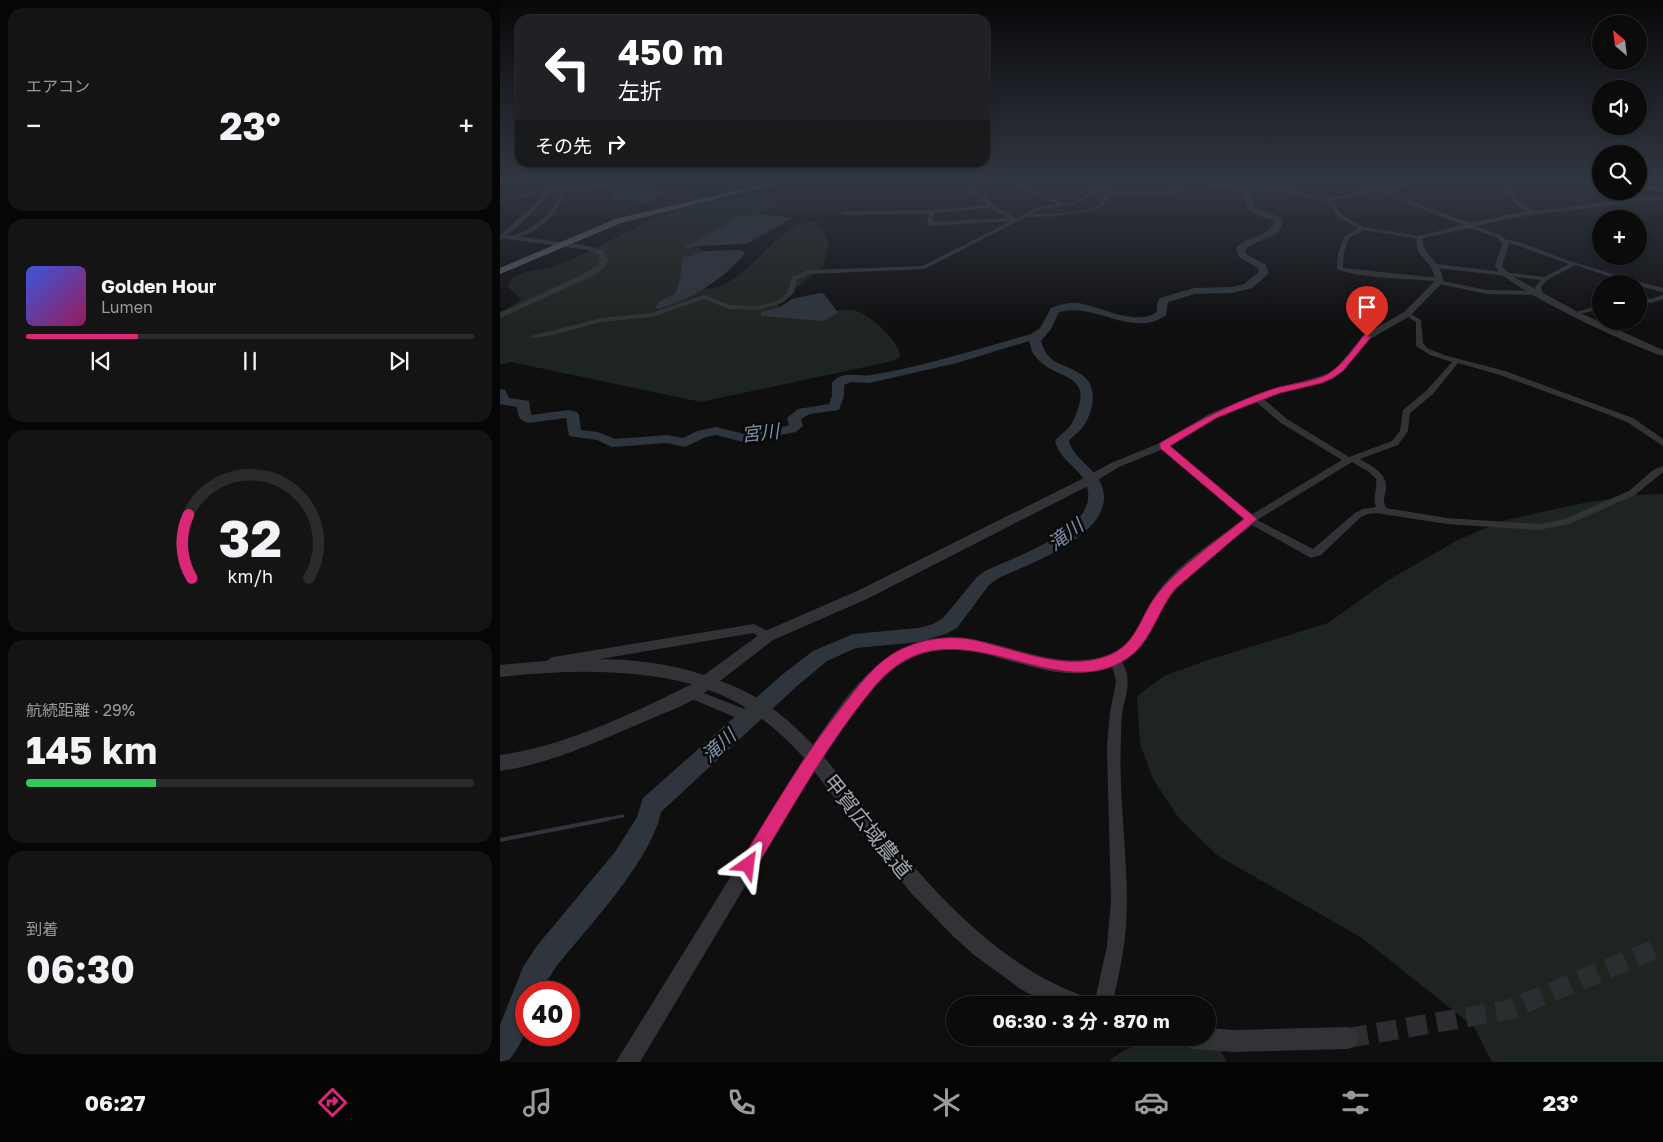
<!DOCTYPE html>
<html lang="ja">
<head>
<meta charset="utf-8">
<style>
	:root { --surface:#0b0b0c; --page:#141415; --text:#f1f3f6; --muted:#9a9b9d; --line:#2b2b2d; --accent:#db2777 }
	body { margin:0; font-family:"Golos Text","Noto Sans JP",sans-serif; background:var(--page); color:var(--text); height:100vh; display:flex; flex-direction:column; font-size:19px; white-space:nowrap }
	* { box-sizing:border-box; margin:0 }
	p { font-size:16px; color:var(--muted) }
	.icon { flex:none; width:28px; height:28px; fill:none; stroke:currentColor; stroke-width:2; stroke-linecap:round; stroke-linejoin:round }
	.map { position:relative; flex:1; overflow:hidden }
	.side { display:flex; flex-direction:column; gap:8px; padding:8px; background:#060607; width:500px }
	.side>* { flex:none }
	.guide { position:absolute; left:15px; top:15px; width:475px; height:152px; border-radius:15px; box-shadow:0 1px 4px #0004,0 0 0 1px var(--line); background:#202124; color:#fff; overflow:hidden }
	.needle { width:32px; rotate:332deg }
	.buttons { position:absolute; left:1092px; top:15px; display:grid; gap:10px }
	.buttons a { display:grid; place-items:center; width:55px; height:55px; border-radius:50%; background:var(--surface); box-shadow:0 1px 4px #0004,0 0 0 1px var(--line); font-size:25px }
	.speed { position:absolute; left:15px; top:981px; display:flex; gap:10px; font-size:25px; font-weight:700; text-align:center }
	.speed>* { display:grid; place-content:center; width:65px; height:65px; border-radius:50%; background:var(--surface); box-shadow:0 1px 4px #0004,0 0 0 1px var(--line); line-height:1 }
	.speed .limit { border:8px solid #d22; background:#fff; color:#111 }
	.pin { position:absolute; display:grid; place-items:center; width:42px; height:42px; color:#fff; margin:-51px -21px; border-radius:50% 50% 50% 0; rotate:-45deg; box-shadow:0 0 5px #0007 }
	.pin .icon { rotate:45deg }
	.me { position:absolute; width:55px; margin:-28px; rotate:31deg; stroke-linejoin:round; filter:drop-shadow(0 0 4px #0008) }
	.turn { display:flex; align-items:center; gap:18px; height:105px; padding:0 20px; font-size:22px }
	.turn .icon { width:65px; height:65px; stroke-width:2.5 }
	.turn b { display:block; font-size:35px; line-height:42px }
	.then { display:flex; align-items:center; height:48px; padding:0 20px; background:#0003; gap:10px; font-size:19px }
	.big { font-size:38px; font-weight:700; line-height:1.1 }
	.side .card { flex:1; display:flex; flex-direction:column; justify-content:center; gap:8px; min-width:0; padding:0 18px; border-radius:15px; background:var(--page) }
	.side .dial { align-items:center; gap:0 }
	.dial svg { height:130px; overflow:visible; fill:none; stroke:var(--line); stroke-width:7; stroke-linecap:round; text-anchor:middle }
	.dial text { fill:var(--text); stroke:none }
	.song { display:flex; align-items:center; gap:15px }
	.cover { width:60px; height:60px; border-radius:8px; background:linear-gradient(135deg,hsl(230 70% 55%),hsl(330 70% 35%)) }
	.played { height:5px; border-radius:2px; background:linear-gradient(90deg,var(--accent) 25%,var(--line) 25%) }
	.keys { display:flex; justify-content:space-around; direction:ltr }
	.heat { display:flex; justify-content:space-between; align-items:center; font-size:28px; direction:ltr }
	.charge { height:8px; border-radius:4px; background:linear-gradient(90deg,#34c759 29%,var(--line) 0) }
	.trip { position:absolute; left:446px; top:996px; width:270px; height:50px; border-radius:25px; background:var(--surface); box-shadow:0 1px 4px #0004,0 0 0 1px var(--line); font-weight:700; line-height:50px; text-align:center }
	.menu { display:flex; height:80px; justify-content:space-around; align-items:center; background:#040405; color:var(--muted) }
	.menu .icon { width:35px; height:35px }
	.menu .active { color:var(--accent) }
	.menu b { font-size:22px; color:var(--text) }
	main { display:flex; flex:1; min-height:0 }
	.map>svg:first-child { display:block }
	.green { fill:#1e241f }
	.water { fill:#2e353c }
	.lines { fill:none; stroke-linecap:round; stroke-linejoin:round }
	.stream-far1 { stroke:#2e353c; stroke-width:3 }
	.stream { stroke:#2e353c; stroke-width:4 }
	.river { fill:#2e353c; fill-rule:evenodd }
	.minor-tunnel { stroke:#2c2d30; stroke-width:5; stroke-dasharray:5 2.5; stroke-linecap:butt }
	.tertiary-tunnel { stroke:#2c2d30; stroke-width:20; stroke-dasharray:20 10; stroke-linecap:butt }
	.minor { fill:#323337; fill-rule:evenodd }
	.tertiary { fill:#323337; fill-rule:evenodd }
	.primary { fill:#4d4e53; fill-rule:evenodd }
	.trunk { fill:#55565c; fill-rule:evenodd }
	.rail { stroke:#4b4d52; stroke-width:1; stroke-dasharray:3 2.5; stroke-linecap:butt }
	.route { fill:#db2777; stroke:#8e194d }
	.labels { text-anchor:middle; dominant-baseline:central; stroke-width:5; stroke-linejoin:round; paint-order:stroke }
	.water-label { font-size:19px; font-style:italic; fill:#7b91a9; stroke:#0a0a0b }
	.near-street-label { font-size:21px; fill:#a1a5b0; stroke:#0a0a0b }
</style>
</head>
<body>
<main>
<section class="side">
<div class="card"><p>エアコン</p>
<div class="heat"><a>−</a><b class="big">23°</b><a>+</a></div>
</div>
<div class="card">
<div class="song"><i class="cover"></i><div><b>Golden Hour</b><p>Lumen</p></div></div>
<div class="played"></div>
<div class="keys"><svg class="icon" aria-label="previous" viewBox="0 0 24 24"><path d="M18 5L8 12l10 7zM5 5v14"/></svg><svg class="icon" aria-label="pause" viewBox="0 0 24 24"><path d="M8 5v14M16 5v14"/></svg><svg class="icon" aria-label="next" viewBox="0 0 24 24"><path d="M6 5l10 7-10 7zM19 5v14"/></svg></div>
</div>
<div class="card dial"><svg viewBox="0 0 100 80">
<path d="M14 69A42 42 0 1 1 86 69"/>
<path d="M14 69A42 42 0 0 1 12 30" stroke="#db2777"/>
<text x="50" y="56" font-size="32" font-weight="700">32</text>
<text x="50" y="72" font-size="11">km/h</text>
</svg></div>
<div class="card"><p>航続距離 · 29%</p><b class="big">145 km</b><div class="charge"></div></div>
<div class="card"><p>到着</p><b class="big">06:30</b></div>
</section>
<div class="map">
<svg width="1163" height="1062" viewBox="0 0 1163 1062">
	<rect width="100%" height="100%" fill="#0f0f10"/>
	<path class="green" d="M246 196 263 198 280 204 192 243 205 253 201 289C213 289 224 286 234 278 241 273 249 267 255 261 266 251 302 210 319 225 323 229 326 237 329 242L323 266 279 302V308C293 309 308 311 322 311 332 311 343 309 353 310 368 313 401 341 400 357L393 361 201 402 11 362 0 365V312L13 305 21 299 8 287C11 269 42 271 57 265 97 250 134 225 175 211 197 204 222 199 246 196Z
		M1163 494V1062H992L974 1027 862 938 718 856 678 817 653 779 640 744 637 696 664 676 708 660 828 623 887 581 956 541 1002 521 1078 504 1135 495Z
		M651 1038H689L719 1048 727 1062H610L611 1059 625 1050Z"/>
	<path class="water" d="M147 183 159 194 152 199 153 202 138 204V202L125 207 133 203V201L125 199 107 200 111 197 112 193 122 188Z
		M261 214 293 218 246 244 198 246 181 249 225 226 239 216Z
		M241 250 245 252 243 256C220 282 191 299 158 309L155 306 160 301 175 294 180 279 183 258 206 251Z
		M320 293 324 294 337 311V314L323 321 261 316V312L280 307 292 299Z"/>
	<g class="lines">
		<path class="stream-far1" d="M101 820 123 816"/>
		<path class="stream" d="M0 840 108 819"/>
		<path class="river" d="M692 181H705L746 188 750 192 755 208 782 218C786 240 756 238 746 249V254L766 265 769 273 767 275 752 288 733 293 695 294 668 302 666 315C634 339 595 302 559 312L551 329 541 341C548 366 563 362 581 374 598 385 594 409 585 424 581 431 574 435 569 441 574 459 594 467 601 484 622 532 528 564 497 579L489 585 457 628 446 634 419 642 356 648 327 661 297 686 161 812C151 861 88 927 56 967L45 984 42 992H26C26 1025 30 1032 10 1059L0 1062V1025L23 967 36 947 115 852 137 817 143 798 283 674 313 651 353 634 419 628 433 624 443 618 477 577 485 571C514 557 604 528 586 484 580 468 560 461 555 441 560 434 570 429 573 421 598 369 555 383 535 356 531 352 531 346 529 341L457 363 369 383 351 382 344 385V396L339 410 310 414 301 419 303 426 296 432 243 442 216 435 206 437 185 447 167 443 112 447 97 440 69 436 66 418 28 423C20 421 17 415 17 407L0 404V389L5 390 9 398 29 401 31 415 69 410 77 412 79 415 81 430 98 432 115 439 167 435 183 438 197 431 216 427 244 434 287 426 289 425 287 418 298 409 329 404 332 396V383C342 370 358 377 371 375 425 366 478 349 531 334L540 328 551 308C560 305 569 302 578 303 600 306 636 327 657 312V303L660 298 694 288 733 287 744 284 759 272 758 268 739 257 736 248C747 235 769 239 774 221L748 211 741 192 695 183Z"/>
		<path class="minor-tunnel" d="M22 181H33
			M0 199 20 196"/>
		<path class="tertiary-tunnel" d="M848 1038 1008 1010 1163 946"/>
		<path class="minor" d="M24 181 22 182 0 184V182Z
			M42 181H46L52 189 63 182 74 181 56 190 99 185 119 187 163 181H172L119 189 99 187 65 192C61 211 35 237 15 237V235C35 227 54 214 61 192L51 193 26 219 0 241V236L45 194 20 197 18 195 49 191Z
			M467 181H471L470 183 475 192 486 197 493 205 515 217V219L538 207 557 204 514 186 511 181H515L518 184 563 203 572 202 595 191 590 188 588 181H592L594 186C607 194 655 196 670 191 674 189 679 184 682 181H705L685 183 675 193 662 195 632 196 611 194 603 206 589 211 555 216 526 217 425 269 309 274 297 279 294 293 282 303 257 310 229 309 204 299 152 317 101 322 53 335 34 338 31 336 101 318 151 313 204 295 230 305 257 306 278 301 288 292 292 277 308 270 422 266 511 221 430 226 427 224 429 214 344 215 341 213 344 211 432 210 487 205C478 194 473 198 466 183ZM600 192 606 193C604 197 603 201 600 204 586 214 548 214 531 214L541 209 575 204ZM490 208 509 218 433 222 434 213Z
			M707 181H713L737 186 783 188 823 199 874 190 854 181H859L879 189 928 181 926 182 828 201 834 203 843 216 864 227 923 237 920 239 864 230 849 238 844 253 843 268 940 278 942 281 987 290 1036 291 1035 287 1041 280 937 268 934 266 937 264 1044 277 1069 264 1013 244 1002 242V240L1004 239C1027 242 1048 254 1070 261 1101 270 1132 280 1163 288V292L1139 286V284L1122 281 1076 265 1047 280 1041 287 1043 293 1040 295 987 294 939 284 936 281C915 279 853 278 837 269L838 253 844 237 859 228 839 218 830 205 818 200 783 190 737 188Z
			M1004 181H1008L1018 201 1033 211V213C1016 212 1010 194 1004 181Z
			M1163 295V299L1150 303 1139 300V296L1150 299Z
			M1101 305V309L1076 315 1073 313Z
			M905 313H909L921 320 923 343 927 348 944 355 1005 371 1133 418 1163 439V446L1127 422 1107 414 1000 375 958 363 933 394 910 413 908 431 898 445 860 459C871 466 888 473 886 489 885 498 882 498 886 508L947 518 1039 524 1064 519 1129 491 1153 470 1163 466V472L1135 495 1069 524 1039 530 947 524 876 513 868 514 861 517 821 555 811 558 752 525 660 445 661 443H667L751 515 842 460 781 423 754 400V396H760L787 419 849 457 892 441 900 431 903 410 927 390 952 362 930 355 916 346V322L905 315ZM852 462 869 472 876 479C878 489 872 497 876 507L863 509 855 513 813 549 757 520Z
			M254 624 272 633 274 636 272 639C265 642 259 636 253 633L53 667 49 665 47 662 49 659 53 657Z
			M614 655C619 657 619 658 622 662 633 680 625 695 622 714 621 723 621 732 621 740 618 802 630 864 626 927 624 953 618 979 612 1005H594L607 946 611 901 607 747 610 712 616 682 613 669 608 660 610 657Z
			M191 688 247 710 248 714 247 718 242 720 187 697 185 693 187 689Z"/>
		<path class="tertiary" d="M877 189 971 223 1016 213 1163 195V199L1016 217 977 226 1002 236 1009 244 1002 266 1010 275 1078 312 1163 350V356C1138 349 1001 286 995 266L1002 244 998 238 970 228 923 238C921 256 943 261 943 282L910 316 870 339 843 371 833 378 767 397 717 418 668 447 619 467 588 486 367 599 273 640 220 681C257 693 287 717 313 745 350 691 384 636 458 638 480 639 503 647 524 652 552 660 583 665 610 654 634 645 641 619 653 599 675 564 716 541 747 516L751 515 757 519C751 528 740 534 731 541 711 557 689 574 672 594 656 612 652 639 634 654 621 665 604 669 588 672 563 677 534 667 510 661 486 654 457 645 432 651 380 663 350 715 324 757 391 837 450 925 543 978 556 985 571 991 585 997L588 1005H552L522 990 474 955 453 936 412 894 356 826 314 771 140 1062H116L304 758C277 728 247 703 208 690 189 705 161 714 139 724 94 743 49 764 0 771V755C66 746 133 713 192 684 128 668 65 670 0 677V665C68 658 139 653 204 675L263 632 357 591 580 480 611 463 660 443 709 414 761 393 827 374 837 367 864 335 904 312 935 281C935 260 910 256 918 236L963 225 877 191Z
			M0 234 89 246 104 251 108 260 104 268 93 276 0 318V313L87 272 98 265 100 260 98 254 88 250 0 238Z
			M848 1027 856 1030 859 1038 856 1046 848 1049 734 1052 693 1049 685 1046 682 1038H708V1028L734 1030Z"/>
		<path class="primary" d="M1139 183 1163 188V192L1139 187Z"/>
		<path class="trunk" d="M277 181H288L121 223 0 274V268L115 219Z"/>
		<path class="rail" d="M0 204 31 181"/>
	</g>
	<linearGradient id="sky" x2="0" y2="1"><stop stop-color="#080809"/><stop offset="0.55" stop-color="#313742"/><stop offset="1" stop-color="#313742" stop-opacity="0"/></linearGradient>
	<rect width="1163" height="329" fill="url(#sky)"/>
	<path class="route" d="M864 335 871 337 843 371 833 378 822 383 780 393 746 406 716 418 670 446 757 519 675 589C659 609 653 635 635 652 570 711 477 617 402 662 381 675 368 695 353 714 316 764 286 818 254 871L248 873 242 871 239 865 242 859C274 807 304 755 342 707 357 688 370 669 391 655 414 640 447 634 474 640 516 649 565 672 607 656 637 645 639 618 656 596 675 570 718 540 744 519L660 448V443C697 422 733 402 773 389 791 383 812 383 828 374 843 365 854 348 864 335Z"/>
	<g class="labels">
		<g class="water-label">
			<text transform="translate(260 432) rotate(-6)">宮川</text>
			<text transform="translate(565 534) rotate(-37)">滝川</text>
			<text transform="translate(218 745) rotate(-42)">滝川</text>
		</g>
		<g class="near-street-label">
			<text transform="translate(368 826) rotate(51)">甲賀広域農道</text>
		</g>
	</g>
</svg>
<div class="buttons">
<a><svg class="needle" viewBox="-14 -14 28 28"><path d="M0-13l5 13h-10z" fill="#e53935"/><path d="M0 13l5-13h-10z" fill="#9a9b9d"/></svg></a>
<a><svg class="icon" aria-label="sound" viewBox="0 0 24 24"><path d="M4 9h4l5-4v14l-5-4H4zM17 9q2 3 0 6"/></svg></a>
<a><svg class="icon" aria-label="search" viewBox="0 0 24 24"><circle cx="10" cy="10" r="6"/><path d="M15 15l6 6"/></svg></a>
<a>+</a>
<a>−</a>
</div>
<div class="speed"><div class="limit">40</div></div>
<div class="pin" style="left:867px;top:337px;background:#d93025"><svg class="icon" aria-label="arrive" viewBox="0 0 24 24"><path d="M6 21V4h12l-3 4 3 4H6"/></svg></div>
<svg class="me" style="left:248px;top:865px" viewBox="-20 -20 40 40"><path d="M0-17L14 15 0 8-14 15z" fill="#db2777" stroke="#fff" stroke-width="4"/></svg>
<div class="trip">06:30 · 3 分 · 870 m</div>
<div class="guide">
<div class="turn"><svg class="icon" aria-label="left" viewBox="0 0 24 24"><path d="M17 20v-9H6M10 6l-5 5 5 5"/></svg><div><b>450 m</b>左折</div></div>
<div class="then">その先<svg class="icon" aria-label="right" viewBox="0 0 24 24"><path d="M7 20v-9h11M14 6l5 5-5 5"/></svg></div>
</div>
</div>
</main>
<nav class="menu">
<b>06:27</b>
<svg class="icon active" aria-label="directions" viewBox="0 0 24 24"><path d="M12 3l9 9-9 9-9-9zM9 14v-3h6M13 9l2 2-2 2"/></svg>
<svg class="icon" aria-label="music" viewBox="0 0 24 24"><path d="M9 18V5l10-2v13"/><circle cx="6" cy="18" r="3"/><circle cx="16" cy="16" r="3"/></svg>
<svg class="icon" aria-label="phone" viewBox="0 0 24 24"><path d="M5 4h4l2 5-3 2q2 4 5 5l2-3 5 2v4C11 20 4 13 5 4z"/></svg>
<svg class="icon" aria-label="climate" viewBox="0 0 24 24"><path d="M12 3v18M4 7l16 10M4 17L20 7"/></svg>
<svg class="icon" aria-label="car" viewBox="0 0 24 24"><path d="M5 17H2v-5l4-1 3-4h7l3 4 3 1v5h-3M9 17h6M6 11h13"/><circle cx="7" cy="17" r="2"/><circle cx="17" cy="17" r="2"/></svg>
<svg class="icon" aria-label="filters" viewBox="0 0 24 24"><path d="M4 7h16M4 17h16"/><circle cx="9" cy="7" r="2"/><circle cx="15" cy="17" r="2"/></svg>
<b>23°</b>
</nav>
</body>
</html>
